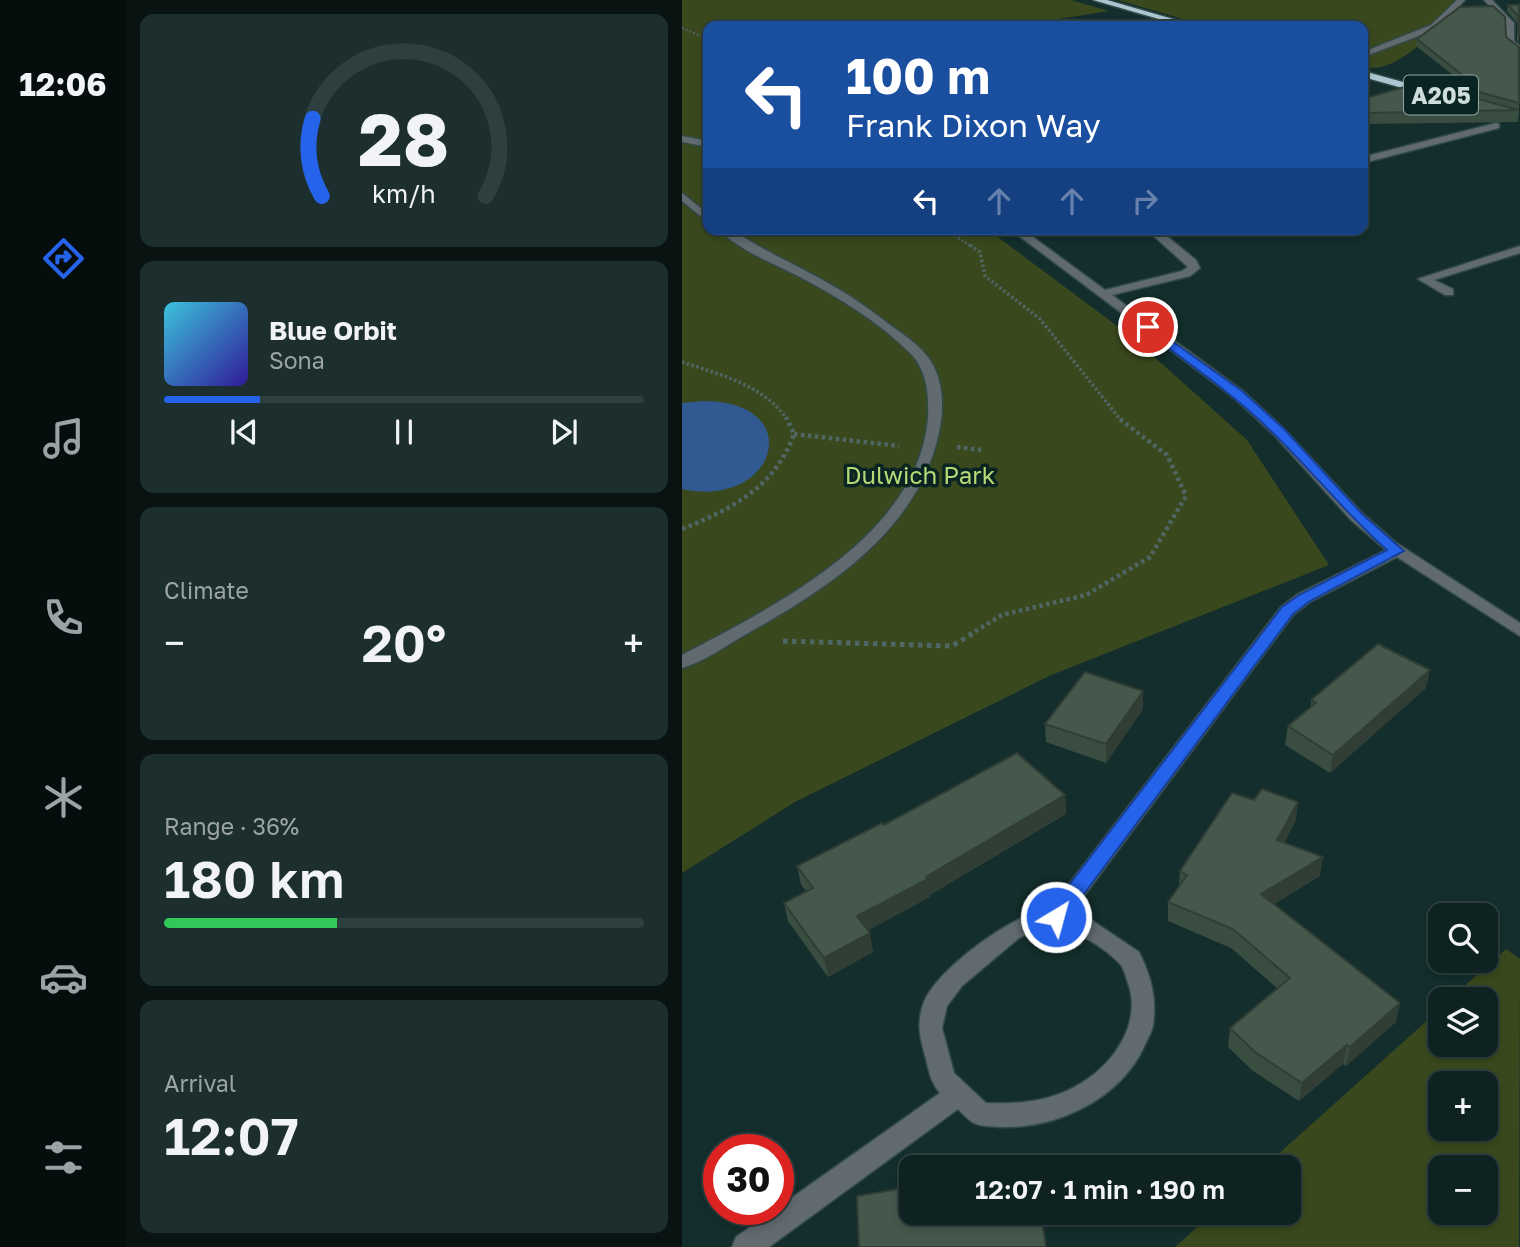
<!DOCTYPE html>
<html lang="en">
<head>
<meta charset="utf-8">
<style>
	:root { --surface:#0e2221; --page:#1c2f2e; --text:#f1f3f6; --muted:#9ba4a5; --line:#2e3f3f; --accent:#2563eb }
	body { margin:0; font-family:"Golos Text",sans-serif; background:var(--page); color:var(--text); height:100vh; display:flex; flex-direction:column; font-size:26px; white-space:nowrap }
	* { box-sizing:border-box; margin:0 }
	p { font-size:23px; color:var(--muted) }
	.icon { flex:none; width:38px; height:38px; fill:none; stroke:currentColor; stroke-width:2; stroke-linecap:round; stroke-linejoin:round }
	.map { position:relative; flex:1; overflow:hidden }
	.panel { display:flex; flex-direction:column; gap:14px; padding:14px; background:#081312; width:556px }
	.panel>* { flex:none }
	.top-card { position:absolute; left:21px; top:21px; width:665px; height:214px; border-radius:14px; box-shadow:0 4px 10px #0003,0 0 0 2px var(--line); background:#1a4fa0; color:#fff; overflow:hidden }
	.fabs { position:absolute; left:746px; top:903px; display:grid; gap:14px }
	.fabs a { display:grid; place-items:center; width:70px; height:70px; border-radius:14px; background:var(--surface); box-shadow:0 4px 10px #0003,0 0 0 2px var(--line); font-size:35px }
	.speed { position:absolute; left:21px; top:1134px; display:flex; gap:14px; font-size:35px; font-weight:700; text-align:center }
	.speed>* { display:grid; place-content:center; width:91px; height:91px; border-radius:50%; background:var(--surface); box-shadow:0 4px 10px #0003,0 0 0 2px var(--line); line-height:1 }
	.speed .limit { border:10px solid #d22; background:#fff; color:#111 }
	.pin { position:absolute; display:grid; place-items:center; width:60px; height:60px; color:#fff; margin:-30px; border:4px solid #fff; border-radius:50%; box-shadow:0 2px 7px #0007 }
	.me { position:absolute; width:77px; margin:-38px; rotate:37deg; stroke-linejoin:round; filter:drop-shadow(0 0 5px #0008) }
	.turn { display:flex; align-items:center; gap:24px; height:147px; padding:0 28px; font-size:32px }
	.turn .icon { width:91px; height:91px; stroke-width:2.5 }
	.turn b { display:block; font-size:49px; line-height:60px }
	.lanes { display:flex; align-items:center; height:66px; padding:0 28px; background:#0003; justify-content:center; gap:35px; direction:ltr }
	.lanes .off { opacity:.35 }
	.big { font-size:52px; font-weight:600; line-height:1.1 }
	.panel .card { flex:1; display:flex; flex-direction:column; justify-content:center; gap:10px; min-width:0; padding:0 24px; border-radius:14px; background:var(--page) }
	.panel .dial { align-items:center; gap:0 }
	.dial svg { height:182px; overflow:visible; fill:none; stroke:var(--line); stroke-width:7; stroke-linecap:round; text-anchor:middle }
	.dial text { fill:var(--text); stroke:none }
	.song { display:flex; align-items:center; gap:21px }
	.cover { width:84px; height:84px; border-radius:10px; background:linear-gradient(135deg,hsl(190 70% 55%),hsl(250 70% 35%)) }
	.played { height:7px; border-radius:4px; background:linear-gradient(90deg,var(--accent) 20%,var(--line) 20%) }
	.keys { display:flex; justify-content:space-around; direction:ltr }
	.heat { display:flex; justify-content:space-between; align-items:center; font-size:38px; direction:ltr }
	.charge { height:10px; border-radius:5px; background:linear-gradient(90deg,#34c759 36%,var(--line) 0) }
	.trip { position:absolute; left:217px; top:1155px; width:402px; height:70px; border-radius:14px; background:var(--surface); box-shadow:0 4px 10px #0003,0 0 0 2px var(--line); font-weight:600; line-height:70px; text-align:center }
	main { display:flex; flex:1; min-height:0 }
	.dock { display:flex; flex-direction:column; width:126px; justify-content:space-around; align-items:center; background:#060e0d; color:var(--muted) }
	.dock .icon { width:49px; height:49px }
	.dock .on { color:var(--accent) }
	.dock b { font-size:32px; color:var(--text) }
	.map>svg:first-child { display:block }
	.green { fill:#3a491d; fill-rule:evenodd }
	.water { fill:#305a91 }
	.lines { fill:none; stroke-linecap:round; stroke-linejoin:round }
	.minor-casing { stroke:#314a48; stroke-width:3 }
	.highway-casing { stroke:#314a48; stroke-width:3 }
	.path-far4 { stroke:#4f6664; stroke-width:2; stroke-dasharray:2 2; stroke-linecap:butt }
	.path-far3 { stroke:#4f6664; stroke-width:2.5; stroke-dasharray:2 2; stroke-linecap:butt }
	.path-far2 { stroke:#4f6664; stroke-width:3.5; stroke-dasharray:2.5 2.5; stroke-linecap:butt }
	.path-far1 { stroke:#4f6664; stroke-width:4.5; stroke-dasharray:3.5 3.5; stroke-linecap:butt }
	.path { stroke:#4f6664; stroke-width:5; stroke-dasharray:4.5 4.5; stroke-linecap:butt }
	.minor { fill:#606a6f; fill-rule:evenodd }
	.highway { fill:#acc6d1; fill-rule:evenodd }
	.wall { fill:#3a4d41 }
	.shaded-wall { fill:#303e35 }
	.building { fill:#44594c; stroke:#303e35; stroke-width:2 }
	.route { fill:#2563eb; stroke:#184099; stroke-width:2 }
	.labels { text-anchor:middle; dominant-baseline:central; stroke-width:7; stroke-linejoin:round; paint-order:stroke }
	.shield { fill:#092422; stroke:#93a6a4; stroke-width:2 }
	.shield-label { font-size:23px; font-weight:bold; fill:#cedddc }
	.park-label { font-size:24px; fill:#b6d976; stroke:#092422 }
</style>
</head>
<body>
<main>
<nav class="dock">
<b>12:06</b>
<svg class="icon on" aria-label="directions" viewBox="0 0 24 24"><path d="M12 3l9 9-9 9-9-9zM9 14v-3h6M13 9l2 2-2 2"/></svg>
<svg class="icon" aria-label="music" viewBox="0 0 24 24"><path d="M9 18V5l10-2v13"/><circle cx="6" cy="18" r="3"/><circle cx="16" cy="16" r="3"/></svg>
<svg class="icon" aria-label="phone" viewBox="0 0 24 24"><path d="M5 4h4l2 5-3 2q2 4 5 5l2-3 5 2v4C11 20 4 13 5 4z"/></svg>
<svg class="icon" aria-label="climate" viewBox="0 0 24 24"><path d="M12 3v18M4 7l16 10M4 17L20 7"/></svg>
<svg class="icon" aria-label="car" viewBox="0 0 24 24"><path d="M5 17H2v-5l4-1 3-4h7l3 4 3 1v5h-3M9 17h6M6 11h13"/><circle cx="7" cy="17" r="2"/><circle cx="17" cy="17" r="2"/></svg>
<svg class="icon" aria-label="filters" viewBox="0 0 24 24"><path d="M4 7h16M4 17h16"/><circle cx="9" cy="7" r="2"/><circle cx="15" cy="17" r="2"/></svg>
</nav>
<section class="panel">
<div class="card dial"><svg viewBox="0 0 100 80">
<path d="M14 69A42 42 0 1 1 86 69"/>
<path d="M14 69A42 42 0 0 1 10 35" stroke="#2563eb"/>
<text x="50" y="56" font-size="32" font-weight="700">28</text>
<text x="50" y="72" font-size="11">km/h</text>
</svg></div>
<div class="card">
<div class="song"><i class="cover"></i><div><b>Blue Orbit</b><p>Sona</p></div></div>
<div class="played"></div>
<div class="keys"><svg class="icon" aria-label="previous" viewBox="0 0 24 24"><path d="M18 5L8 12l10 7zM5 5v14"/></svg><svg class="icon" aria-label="pause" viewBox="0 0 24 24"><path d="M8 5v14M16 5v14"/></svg><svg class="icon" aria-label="next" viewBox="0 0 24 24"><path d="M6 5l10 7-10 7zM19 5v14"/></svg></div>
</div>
<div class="card"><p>Climate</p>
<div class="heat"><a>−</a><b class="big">20°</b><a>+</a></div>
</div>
<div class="card"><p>Range · 36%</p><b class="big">180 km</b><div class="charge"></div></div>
<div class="card"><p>Arrival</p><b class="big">12:07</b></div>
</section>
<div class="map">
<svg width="838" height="1247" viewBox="0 0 838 1247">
	<rect width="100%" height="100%" fill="#132e2c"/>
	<path class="green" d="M0 0H389L427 11 331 26H26V229H305L450 337 565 440 647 565 367 676 113 802 0 873Z
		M436 0H784C759 23 718 76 681 67V26H525Z
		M824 949 838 959 837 1247H493L531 1213H607V1167H582L758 1009V1045H803V999H768ZM758 1083H803V1129H758ZM758 1167H803V1213H758Z"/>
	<path class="water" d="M22 401C127 402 94 510 0 489V403Z"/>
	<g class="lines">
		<g class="minor-casing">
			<path id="minor" d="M775 0H783L755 29 681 57V52L749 25Z
				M802 0H810L832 23V41L838 46V53L824 42V23Z
				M814 123 817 124V128L681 163V157Z
				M0 136 26 141V147L0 142Z
				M0 193 26 214V222L0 201Z
				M36 229H49C81 251 117 266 151 286 171 297 190 311 208 325 223 336 238 345 248 360 263 383 262 412 256 437 233 534 143 590 61 636 42 647 21 662 0 668V655C92 606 237 536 246 417 247 394 245 370 228 353 197 322 156 297 118 277 91 263 58 251 36 229Z
				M328 229H340L423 290 500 271 506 267 464 229H476L514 260 518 268 508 276 430 295 561 391 602 429 681 514 713 542 838 623V636L715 557 628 602 611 615 390 912 405 917 457 952C469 976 475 998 471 1025 470 1033 464 1041 461 1049 436 1100 374 1129 318 1127 310 1126 300 1127 292 1123 286 1120 281 1114 276 1109L87 1247H50L54 1237 258 1093C249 1083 247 1072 244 1059 238 1038 234 1023 242 1002 254 970 334 911 368 909L599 607 616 594 704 550 669 520 592 435 551 397ZM374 926C395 931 422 947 438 964 442 968 444 977 446 983 460 1022 433 1062 401 1082 370 1102 339 1104 304 1103L272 1073 260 1028 265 1006 280 986 337 938 360 927Z
				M838 246V253L752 280 771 289V295H763L736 279Z"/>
		</g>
		<g class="highway-casing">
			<path id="highway" d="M411 0H425L515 26H501Z
				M681 71 757 92 758 94 753 97 681 77Z"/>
		</g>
		<path class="path-far4" d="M0 28 26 39"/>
		<path class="path-far3" d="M263 229 290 247"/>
		<path class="path-far2" d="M288 245 298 252 303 276 358 319 438 419
			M0 362C38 375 80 384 105 419"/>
		<path class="path-far1" d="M112 434 217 446
			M275 447 299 450
			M0 529C50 509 93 487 112 434L104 417
			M287 635 320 615 404 595 468 557 504 496 485 455 435 417"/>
		<path class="path" d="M101 641 270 646 290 634"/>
		<use href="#minor" class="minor"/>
		<use href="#highway" class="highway"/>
	</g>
	<path class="wall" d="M826 5H837V43L835 40V23L825 11Z
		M824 37 837 47V112L836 122 681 124V99L755 88 756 81 772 76 734 46 735 39Z
		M744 688 648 773 603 745 606 726 629 707V700Z
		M461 691V709L424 763 364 742 363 724Z
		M383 795 384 814 248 895V897L186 930 191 952 146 977 106 921 102 903 124 891 119 885 115 866 202 825Z
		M614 820 602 843 638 876 592 904 718 1003 714 1022 664 1066 661 1064 617 1101 571 1071 546 1047 548 1028 595 988 549 948 486 921V902L497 887 498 871Z"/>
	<path class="shaded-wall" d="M748 670 744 688 648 773 651 755Z
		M461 691V709L424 763V744Z
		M383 795 384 814 248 895V897L178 935 175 916Z
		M616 802 614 820 593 859 595 840Z
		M641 857 638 876 577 912 579 894Z
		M188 933 191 952 146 977 142 958Z
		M718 1003 714 1022 664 1066 668 1047Z
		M665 1045 661 1064 617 1101 620 1083Z"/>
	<path class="building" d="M826 5H837V35L836 33V16Z
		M811 6 823 17 824 37 837 47V103L756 81 779 74 735 39 778 7Z
		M736 83 837 110 681 113V99Z
		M696 644 748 670 651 755 606 726 634 703 629 700Z
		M403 672 461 691 424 744 363 724Z
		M335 753 383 795 244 877 246 879 175 916 188 933 142 958 102 903 131 888 115 866 200 823 202 825Z
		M580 789 616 802 595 840 641 857 579 894 718 1003 668 1047 665 1045 620 1083 573 1052 548 1028 608 978 551 929 486 902 505 875 498 871 550 793 572 800Z
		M229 1187V1213H359L364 1247H177L175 1196Z"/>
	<path class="route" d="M466 324 560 391 602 429 680 514 722 551 628 601 611 614 381 922H367L364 917 367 911 600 607 617 595 705 550C664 514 631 472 592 434 553 395 506 363 462 330L460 327Z"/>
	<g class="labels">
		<rect class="shield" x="722" y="75.5" width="74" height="39" rx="5"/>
		<g class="shield-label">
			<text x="759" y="95">A205</text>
		</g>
		<g class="park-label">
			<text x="238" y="474">Dulwich Park</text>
		</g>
	</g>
</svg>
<div class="fabs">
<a><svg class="icon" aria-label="search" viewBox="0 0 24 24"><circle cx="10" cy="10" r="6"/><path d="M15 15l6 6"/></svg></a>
<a><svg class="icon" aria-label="layers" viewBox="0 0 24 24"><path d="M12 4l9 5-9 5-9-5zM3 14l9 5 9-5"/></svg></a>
<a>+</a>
<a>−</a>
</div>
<div class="speed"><div class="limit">30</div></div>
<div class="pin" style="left:466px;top:327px;background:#d93025"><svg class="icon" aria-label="arrive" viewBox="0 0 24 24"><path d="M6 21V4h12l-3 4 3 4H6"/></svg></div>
<svg class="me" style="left:374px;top:917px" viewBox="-20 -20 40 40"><circle r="17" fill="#2563eb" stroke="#fff" stroke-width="3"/><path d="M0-11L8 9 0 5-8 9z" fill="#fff"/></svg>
<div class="trip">12:07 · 1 min · 190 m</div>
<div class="top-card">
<div class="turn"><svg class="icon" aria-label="left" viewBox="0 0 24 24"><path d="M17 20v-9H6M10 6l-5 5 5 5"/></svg><div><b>100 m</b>Frank Dixon Way</div></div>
<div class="lanes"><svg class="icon" aria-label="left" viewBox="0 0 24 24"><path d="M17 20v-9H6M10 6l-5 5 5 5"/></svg><svg class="icon off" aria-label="ahead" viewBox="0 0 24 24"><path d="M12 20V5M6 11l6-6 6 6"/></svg><svg class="icon off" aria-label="ahead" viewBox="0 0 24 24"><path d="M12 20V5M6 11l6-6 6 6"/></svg><svg class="icon off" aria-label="right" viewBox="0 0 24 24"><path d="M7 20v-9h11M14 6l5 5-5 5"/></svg></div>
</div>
</div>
</main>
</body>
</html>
